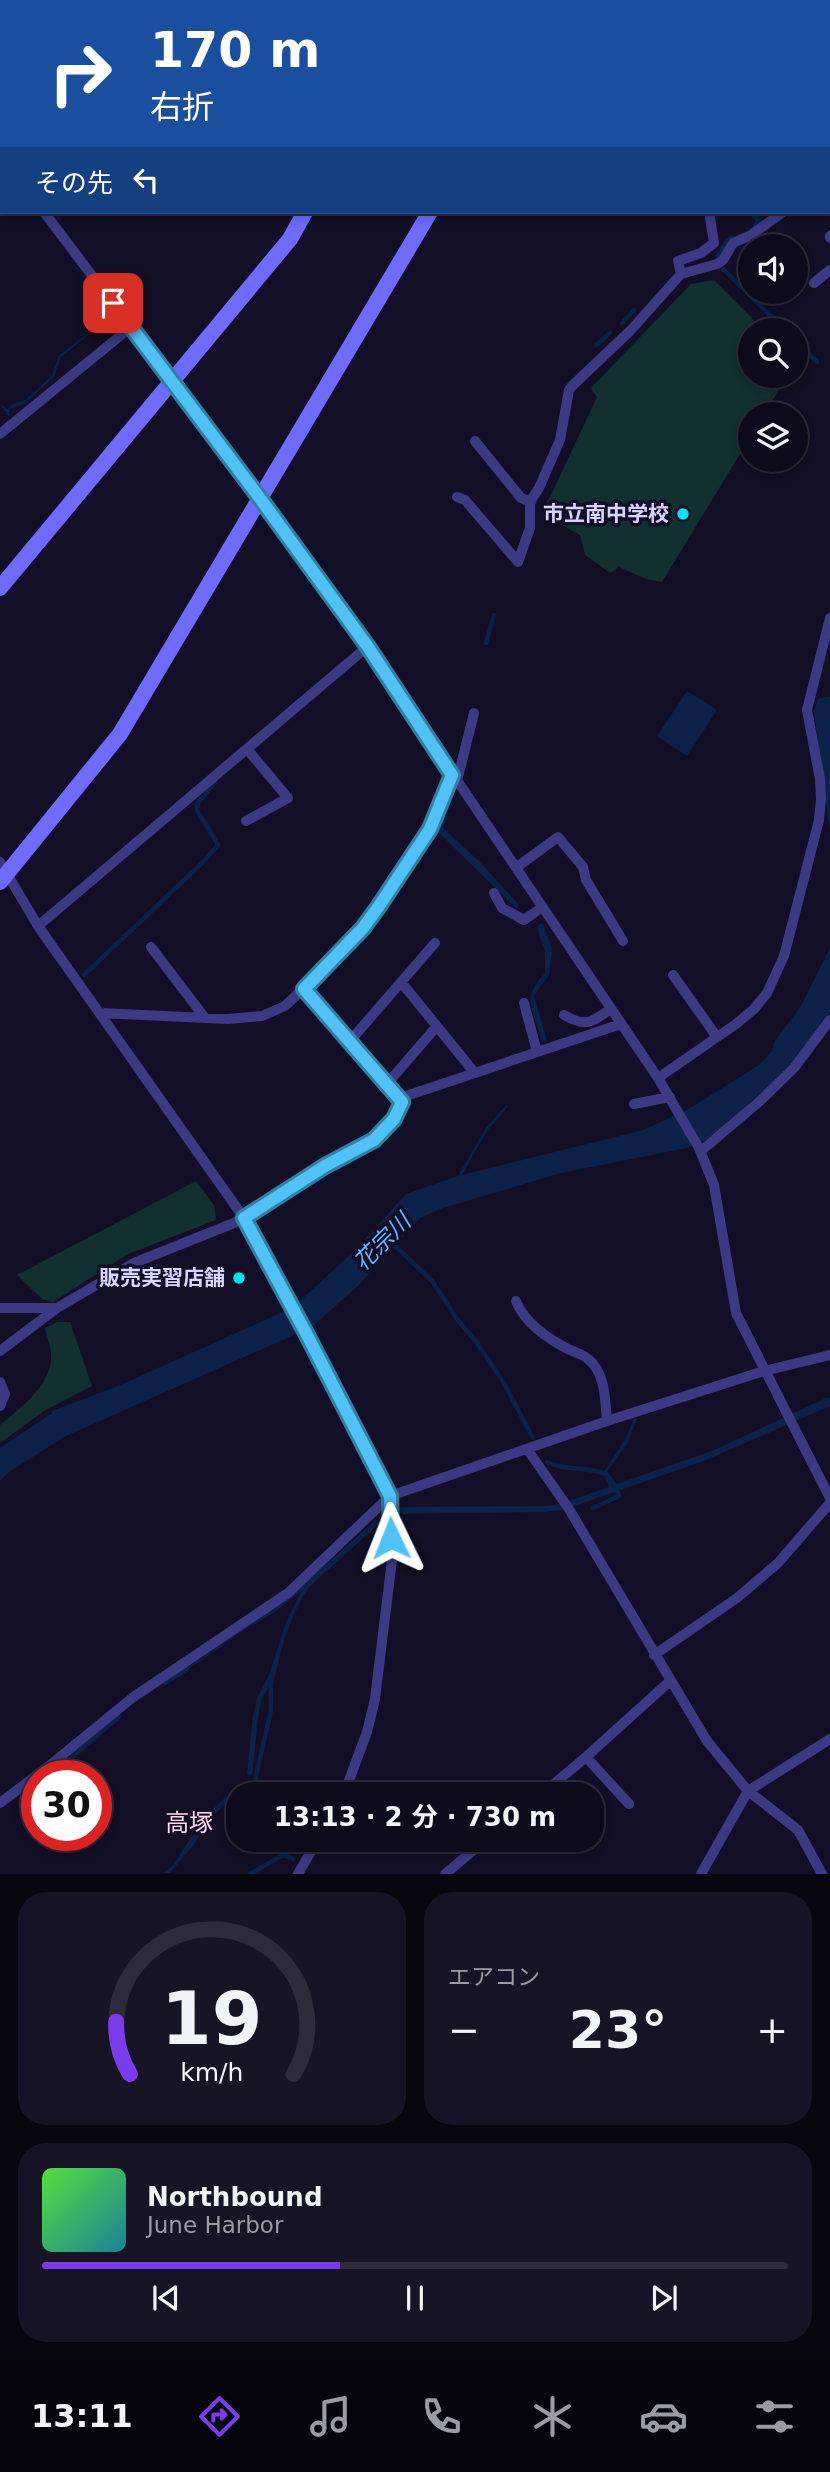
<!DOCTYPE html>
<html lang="ja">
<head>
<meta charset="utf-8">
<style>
	:root { --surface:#0e0b1c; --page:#171425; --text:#f1f3f6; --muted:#9b9ba3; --line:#2e2b3b; --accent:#7c3aed }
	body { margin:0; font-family:"DejaVu Sans","Noto Sans JP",sans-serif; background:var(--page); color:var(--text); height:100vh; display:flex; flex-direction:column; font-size:26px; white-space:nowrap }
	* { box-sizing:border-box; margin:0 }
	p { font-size:23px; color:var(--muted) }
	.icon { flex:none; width:38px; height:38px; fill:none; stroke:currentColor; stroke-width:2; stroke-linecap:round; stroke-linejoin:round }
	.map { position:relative; height:1874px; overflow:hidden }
	.side { display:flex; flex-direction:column; gap:18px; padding:18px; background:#08060f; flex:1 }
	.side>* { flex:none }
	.hud { position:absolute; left:0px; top:0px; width:831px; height:214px; box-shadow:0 4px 10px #0003,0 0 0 2px var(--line); background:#1a4fa0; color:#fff; overflow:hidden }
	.buttons { position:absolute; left:738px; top:234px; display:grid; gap:14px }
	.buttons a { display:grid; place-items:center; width:70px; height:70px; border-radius:50%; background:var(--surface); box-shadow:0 4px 10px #0003,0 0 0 2px var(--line); font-size:35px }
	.speed { position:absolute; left:21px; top:1760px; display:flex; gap:14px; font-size:35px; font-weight:700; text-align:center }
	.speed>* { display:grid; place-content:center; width:91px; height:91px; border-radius:50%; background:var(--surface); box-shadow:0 4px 10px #0003,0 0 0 2px var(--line); line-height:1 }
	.speed .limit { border:10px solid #d22; background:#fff; color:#111 }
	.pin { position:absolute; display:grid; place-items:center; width:60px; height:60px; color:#fff; margin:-30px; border-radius:14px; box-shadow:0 4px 10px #0006 }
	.me { position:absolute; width:77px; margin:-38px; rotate:358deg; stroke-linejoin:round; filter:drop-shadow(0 0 5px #0008) }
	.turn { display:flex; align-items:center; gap:24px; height:147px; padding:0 35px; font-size:32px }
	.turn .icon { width:91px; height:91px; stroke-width:2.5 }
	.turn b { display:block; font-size:49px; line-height:60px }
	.then { display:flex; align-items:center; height:66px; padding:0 35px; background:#0003; gap:14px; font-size:26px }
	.big { font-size:52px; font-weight:700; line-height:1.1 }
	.side .widget { flex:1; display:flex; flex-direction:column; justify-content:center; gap:10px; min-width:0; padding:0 24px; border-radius:28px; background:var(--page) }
	.side .dial { align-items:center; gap:0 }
	.dial svg { height:182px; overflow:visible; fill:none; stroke:var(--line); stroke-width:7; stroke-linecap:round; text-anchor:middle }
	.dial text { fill:var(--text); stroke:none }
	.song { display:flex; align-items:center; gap:21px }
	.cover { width:84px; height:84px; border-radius:10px; background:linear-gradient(135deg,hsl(110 70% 55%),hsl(190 70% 35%)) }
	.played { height:7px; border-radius:4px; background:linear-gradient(90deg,var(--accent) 40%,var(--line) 40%) }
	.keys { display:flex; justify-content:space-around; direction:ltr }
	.heat { display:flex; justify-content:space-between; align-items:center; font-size:38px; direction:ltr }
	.side .tiles { flex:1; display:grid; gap:18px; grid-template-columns:1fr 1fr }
	.widget:last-child { grid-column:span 2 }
	.trip { position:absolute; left:226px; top:1782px; width:378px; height:70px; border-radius:28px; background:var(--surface); box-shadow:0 4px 10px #0003,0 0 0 2px var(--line); font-weight:700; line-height:70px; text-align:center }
	.menu { display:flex; height:112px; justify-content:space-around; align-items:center; background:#06040b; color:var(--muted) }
	.menu .icon { width:49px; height:49px }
	.menu .on { color:var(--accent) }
	.menu b { font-size:32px; color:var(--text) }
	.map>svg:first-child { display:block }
	.green { fill:#12302f }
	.water { fill:#0c2248 }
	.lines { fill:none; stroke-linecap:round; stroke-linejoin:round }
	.stream { stroke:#0c2248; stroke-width:4.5 }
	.street { stroke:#3d3a85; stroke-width:10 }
	.secondary { stroke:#6f6bff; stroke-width:16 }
	.route-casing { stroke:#337fa1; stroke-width:18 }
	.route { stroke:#4fc3f7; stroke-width:12 }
	.poi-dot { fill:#00e5ff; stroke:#130f26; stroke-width:2.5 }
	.labels { text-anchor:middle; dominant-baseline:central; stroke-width:7; stroke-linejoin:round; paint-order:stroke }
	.poi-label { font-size:21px; font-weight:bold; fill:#d9d4ff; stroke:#130f26; text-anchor:end }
	.water-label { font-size:23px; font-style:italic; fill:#62b6ff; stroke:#130f26 }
	.quarter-label { font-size:24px; fill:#ffd6f0; stroke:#130f26 }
</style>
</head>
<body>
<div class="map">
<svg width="830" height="1874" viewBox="0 0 830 1874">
	<rect width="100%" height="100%" fill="#130f26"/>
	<path class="green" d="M714 280 765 331H751V376H787L764 415H751V436L662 582 646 579 619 567 610 573 585 555 580 535 551 519 544 505 550 497 597 397 591 388 691 284Z
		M196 1181 214 1205 216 1220 128 1254 53 1302 42 1299 17 1275Z
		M57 1322H70L92 1386 44 1411 0 1443V1425C19 1409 53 1384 51 1355 51 1347 47 1337 45 1328Z"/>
	<path class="water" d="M73 262 106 305 100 316 101 324 61 357 54 377 40 390 25 404 10 409 9 417 0 404 7 409 13 404 25 400 39 388 52 375 59 355 89 333 98 323V316L103 305Z
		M687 691 717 710 687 756 657 736Z
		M830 696V832L814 711 818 699Z
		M449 791 453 793 443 828 479 861 519 905 517 909 436 830Z
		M543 923 552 949 549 975 534 996 547 1041 542 1042C535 1010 519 1001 545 973V950L539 936 538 925Z
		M830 948V1012L827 1018 797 1059 779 1077 708 1139 687 1148 561 1173 443 1208 420 1218 359 1285 312 1327 64 1437 9 1472 0 1481V1448L52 1413V1411L118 1386 285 1311 301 1300 355 1250 406 1194 458 1176 485 1129 506 1105 508 1107 487 1131 462 1175 643 1130 687 1110 759 1065 773 1050 774 1042 801 1006Z
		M826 1398H830V1406L704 1461 563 1510 545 1512 398 1514V1507L546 1506 560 1504 609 1487 603 1473 624 1441 634 1419H637L627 1444 607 1472 617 1484 714 1450Z
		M377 1519 380 1523 309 1587C290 1616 280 1651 273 1685H270L262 1698 259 1711 252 1775 247 1774 253 1715 257 1698 269 1675 286 1622 302 1590 273 1613 244 1630 184 1672 183 1671 288 1598Z
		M240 1783 242 1786 209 1821 193 1846 170 1873H163L173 1865 205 1817Z"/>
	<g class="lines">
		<path class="stream" d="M750 212 759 221 753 229
			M718 256 727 241 732 238
			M723 269 786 331
			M622 323 634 310
			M796 341 817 362
			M596 345 610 333
			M486 643 494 615
			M84 975 203 862 218 845 197 810 198 803 215 782
			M391 1242 432 1281 457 1319 477 1343 504 1383 533 1438
			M547 1462C564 1471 586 1466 606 1474
			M593 1508 619 1496 616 1488
			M165 1683 187 1669
			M64 1764 119 1717
			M254 1785 271 1710V1681
			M281 1839 287 1852
			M250 1874 283 1855 293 1859"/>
		<path class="street" d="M536 0 538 2
			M817 1 818 2
			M696 2 697 0
			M0 154 2 156
			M830 180V179
			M44 212 259 497 367 647 658 1078 699 1148 714 1185 736 1313 830 1498
			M830 236V238
			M681 274 678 261 701 253 714 243 710 218
			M814 283 830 270
			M0 434 131 327
			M475 441 521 498 531 502
			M457 497 465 500 518 562 530 528V504L533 497 539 488 560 440 569 390 572 386 630 331 681 274 717 264 723 260 733 243 751 235 783 212
			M457 781 474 713
			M246 821 288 798 247 749
			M0 862 38 926 244 1218 307 1335 390 1496 392 1560 375 1699 367 1732 344 1794
			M517 867 558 837 583 867 586 880 623 941
			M494 893 502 908 524 920 541 908
			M38 926 367 647
			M151 947 205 1018
			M673 975 717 1037
			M401 982 474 1072
			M304 989 402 1102
			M524 1003 537 1052
			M100 1013 228 1019 262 1016 285 1006 341 953 379 906 430 829 452 775
			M564 1015C587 1028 591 1022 611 1009
			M350 1041 435 943
			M658 1078 736 1024 754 1009 767 993 784 956 819 820 821 799 820 779 807 710 830 618
			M387 1084 437 1026
			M634 1104 670 1097
			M701 1151 760 1101 794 1068 830 1020
			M516 1301C524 1322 548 1339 568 1349 574 1352 583 1354 588 1359 606 1373 605 1401 607 1421
			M0 1308H57
			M0 1351 57 1308 134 1263 234 1223 325 1165 374 1140 394 1119 402 1102 409 1095 621 1024
			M0 1382 5 1394 0 1406
			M527 1449 569 1509 707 1741 748 1791 798 1830 822 1874
			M654 1655 737 1598 778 1563 830 1503
			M586 1757 629 1804
			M542 1794 586 1757 670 1681
			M0 1803 49 1766 132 1698 288 1593 390 1496 607 1421 764 1371 830 1355
			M298 1874 318 1839
			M445 1874 487 1839
			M701 1874 748 1791 830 1739"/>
		<path class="secondary" d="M312 0V2
			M256 2 260 0
			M559 2 560 0
			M0 102H2
			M0 588 290 239 305 212
			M0 882 120 734 430 212"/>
	</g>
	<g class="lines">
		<g class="route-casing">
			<path id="route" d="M113 303 259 497 368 647 452 775 430 829 379 906 363 928 304 989 402 1102 394 1119 374 1140 325 1166 244 1218 307 1335 390 1496 391 1538"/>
		</g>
		<use href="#route" class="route"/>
	</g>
	<g class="poi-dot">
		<circle cx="683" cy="514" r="7"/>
		<circle cx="239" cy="1278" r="7"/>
	</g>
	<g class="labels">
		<g class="poi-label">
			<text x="669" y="514">市立南中学校</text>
			<text x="225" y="1278">販売実習店舗</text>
		</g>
		<g class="water-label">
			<text transform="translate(382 1242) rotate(-45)">花宗川</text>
		</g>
		<g class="quarter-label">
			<text x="189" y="1823">高塚</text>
		</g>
	</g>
</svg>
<div class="buttons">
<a><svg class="icon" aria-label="sound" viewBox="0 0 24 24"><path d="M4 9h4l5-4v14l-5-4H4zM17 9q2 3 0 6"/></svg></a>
<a><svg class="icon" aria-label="search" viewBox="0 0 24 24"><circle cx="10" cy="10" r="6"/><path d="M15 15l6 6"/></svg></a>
<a><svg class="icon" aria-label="layers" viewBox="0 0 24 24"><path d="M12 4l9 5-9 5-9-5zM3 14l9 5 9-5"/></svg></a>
</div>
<div class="speed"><div class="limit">30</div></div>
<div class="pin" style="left:113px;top:303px;background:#d93025"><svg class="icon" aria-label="arrive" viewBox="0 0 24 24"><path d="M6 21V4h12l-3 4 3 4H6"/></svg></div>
<svg class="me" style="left:391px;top:1538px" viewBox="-20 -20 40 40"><path d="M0-17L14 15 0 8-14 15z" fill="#4fc3f7" stroke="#fff" stroke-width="4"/></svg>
<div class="trip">13:13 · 2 分 · 730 m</div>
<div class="hud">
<div class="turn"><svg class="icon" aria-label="right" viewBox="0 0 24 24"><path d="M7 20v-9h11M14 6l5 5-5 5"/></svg><div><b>170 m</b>右折</div></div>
<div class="then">その先<svg class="icon" aria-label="left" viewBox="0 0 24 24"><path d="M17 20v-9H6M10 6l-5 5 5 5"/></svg></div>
</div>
</div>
<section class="side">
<div class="tiles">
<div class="widget dial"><svg viewBox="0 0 100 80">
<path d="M14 69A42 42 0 1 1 86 69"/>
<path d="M14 69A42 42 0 0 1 8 46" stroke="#7c3aed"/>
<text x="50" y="56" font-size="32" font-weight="700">19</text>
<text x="50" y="72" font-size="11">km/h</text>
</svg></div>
<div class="widget"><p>エアコン</p>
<div class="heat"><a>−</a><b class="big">23°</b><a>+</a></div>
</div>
<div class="widget">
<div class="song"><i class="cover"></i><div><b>Northbound</b><p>June Harbor</p></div></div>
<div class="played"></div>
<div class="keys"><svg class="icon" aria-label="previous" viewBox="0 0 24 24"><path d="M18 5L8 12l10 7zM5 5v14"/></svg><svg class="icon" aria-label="pause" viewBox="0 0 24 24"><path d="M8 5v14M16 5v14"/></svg><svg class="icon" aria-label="next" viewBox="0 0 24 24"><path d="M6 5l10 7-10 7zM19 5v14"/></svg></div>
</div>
</div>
</section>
<nav class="menu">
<b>13:11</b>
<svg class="icon on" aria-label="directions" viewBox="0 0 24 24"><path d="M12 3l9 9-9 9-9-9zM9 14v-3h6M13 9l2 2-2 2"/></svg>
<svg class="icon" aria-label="music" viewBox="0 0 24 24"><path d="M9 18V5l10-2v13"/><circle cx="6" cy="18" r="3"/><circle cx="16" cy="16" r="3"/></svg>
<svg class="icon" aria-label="phone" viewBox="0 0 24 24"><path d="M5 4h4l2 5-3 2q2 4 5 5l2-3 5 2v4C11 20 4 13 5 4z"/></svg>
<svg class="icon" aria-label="climate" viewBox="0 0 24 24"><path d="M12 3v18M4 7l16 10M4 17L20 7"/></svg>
<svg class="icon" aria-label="car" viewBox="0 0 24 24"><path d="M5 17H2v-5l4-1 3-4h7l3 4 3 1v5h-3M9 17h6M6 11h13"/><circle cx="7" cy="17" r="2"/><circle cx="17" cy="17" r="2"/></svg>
<svg class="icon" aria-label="filters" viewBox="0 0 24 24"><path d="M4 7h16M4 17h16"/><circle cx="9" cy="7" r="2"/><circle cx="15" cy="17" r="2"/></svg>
</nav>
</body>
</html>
